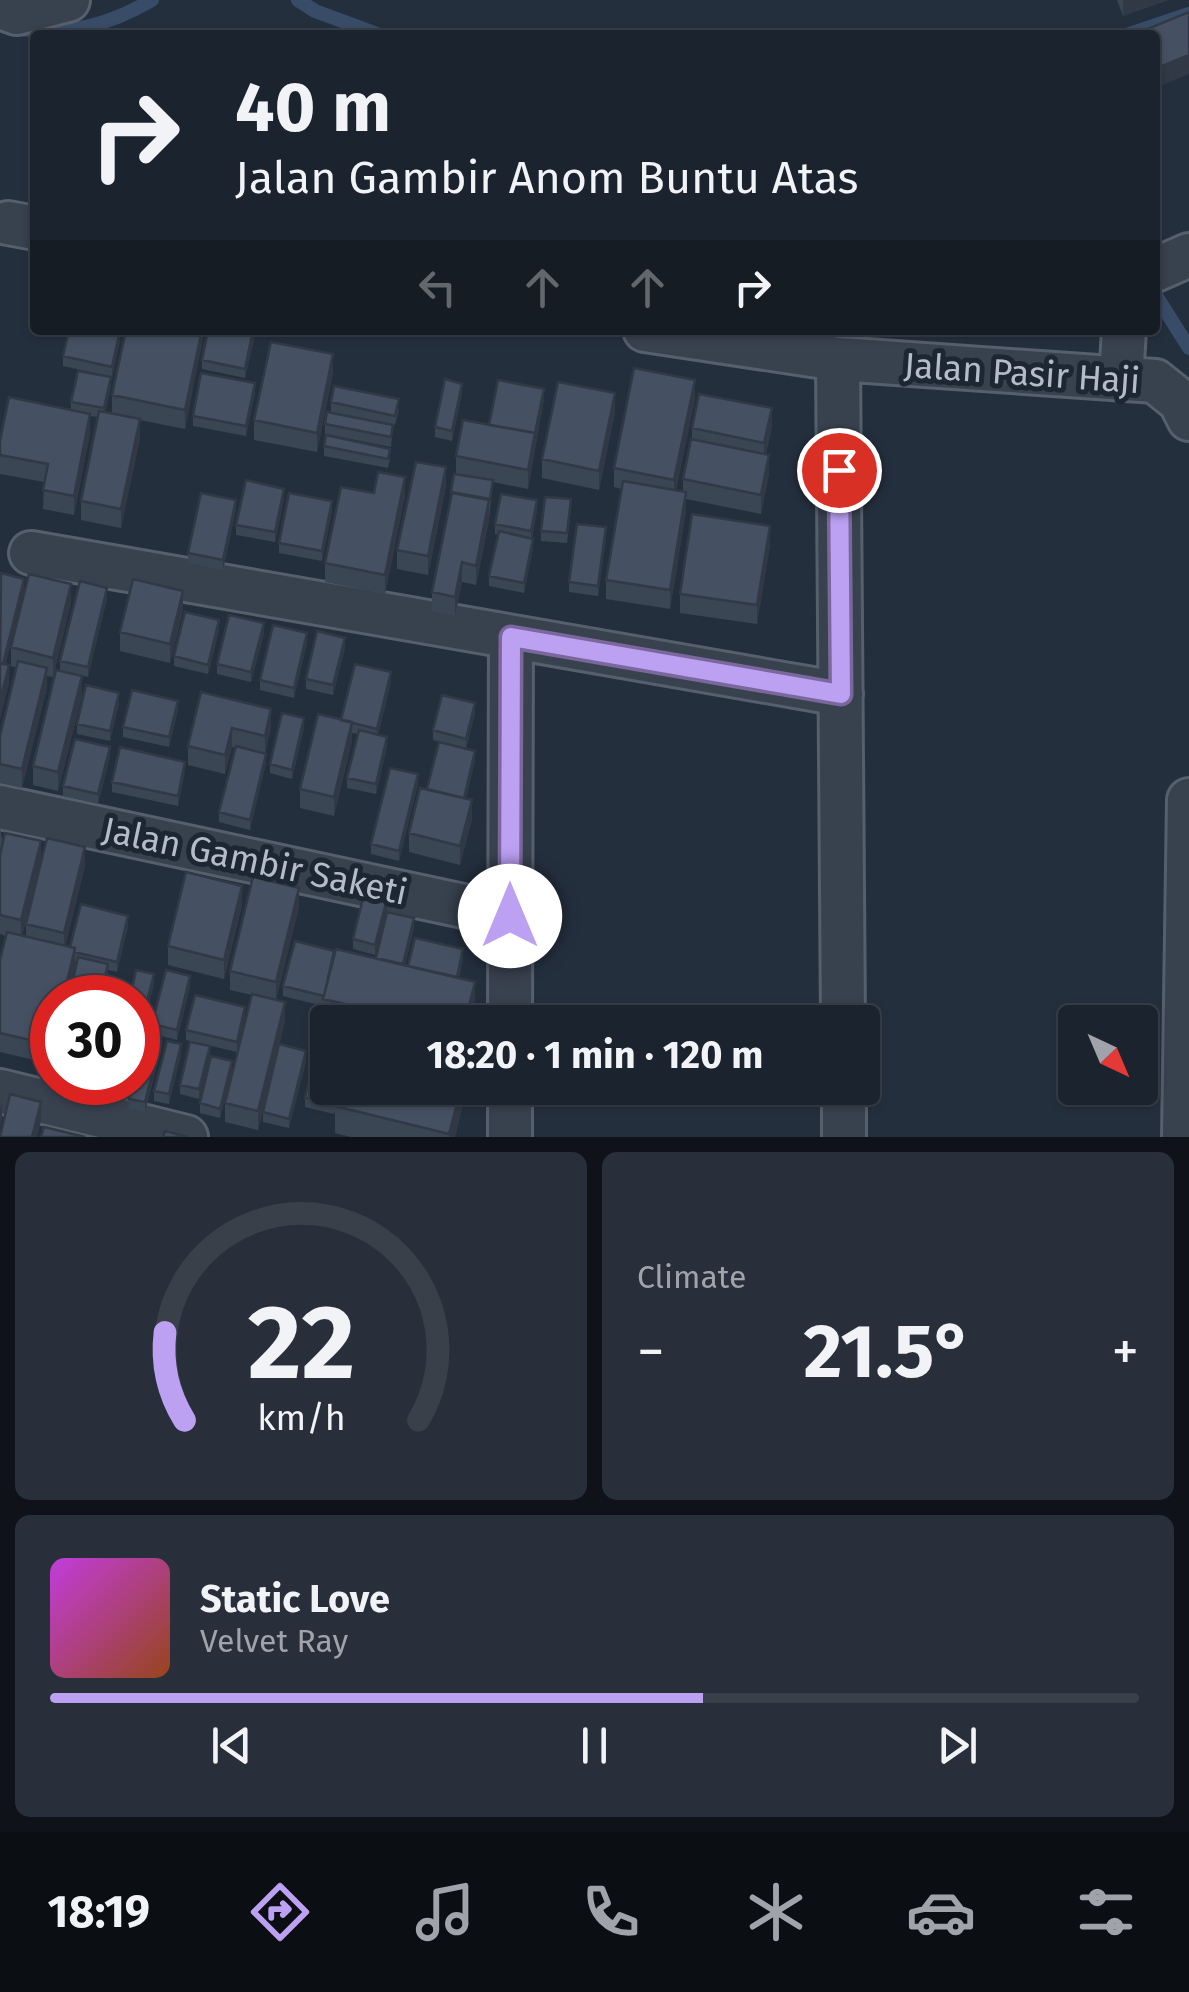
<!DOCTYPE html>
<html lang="en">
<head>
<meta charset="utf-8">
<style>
	:root { --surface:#1b232e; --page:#282f3a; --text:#f1f3f6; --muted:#a0a4aa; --line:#39404a; --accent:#bca0f2 }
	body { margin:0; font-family:"Fira Sans",sans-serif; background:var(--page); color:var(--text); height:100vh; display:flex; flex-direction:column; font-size:38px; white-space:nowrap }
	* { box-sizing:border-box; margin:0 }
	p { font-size:32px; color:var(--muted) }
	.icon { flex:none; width:55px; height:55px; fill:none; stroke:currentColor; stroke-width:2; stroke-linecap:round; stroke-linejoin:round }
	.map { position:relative; height:1137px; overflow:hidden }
	.panel { display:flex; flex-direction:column; gap:15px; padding:15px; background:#0f1319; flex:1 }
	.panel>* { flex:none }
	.guide { position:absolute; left:30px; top:30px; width:1130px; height:305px; border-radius:10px; box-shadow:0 2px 8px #0004,0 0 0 2px var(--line); background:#1b232e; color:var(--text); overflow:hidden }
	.needle { width:65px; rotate:136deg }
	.fabs { position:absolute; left:1058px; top:1005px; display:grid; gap:20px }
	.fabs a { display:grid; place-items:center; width:100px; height:100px; border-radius:10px; background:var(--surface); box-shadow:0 2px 8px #0004,0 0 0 2px var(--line); font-size:50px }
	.speed { position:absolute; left:30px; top:975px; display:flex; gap:20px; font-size:50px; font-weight:700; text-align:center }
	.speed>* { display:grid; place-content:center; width:130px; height:130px; border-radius:50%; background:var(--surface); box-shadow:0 2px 8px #0004,0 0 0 2px var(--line); line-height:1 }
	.speed .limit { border:15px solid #d22; background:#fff; color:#111 }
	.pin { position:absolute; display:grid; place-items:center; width:85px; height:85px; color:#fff; margin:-42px; border:5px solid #fff; border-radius:50%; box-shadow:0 2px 10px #0007 }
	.me { position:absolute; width:110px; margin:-55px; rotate:0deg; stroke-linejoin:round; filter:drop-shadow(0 0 8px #0008) }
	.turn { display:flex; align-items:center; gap:35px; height:210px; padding:0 40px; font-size:45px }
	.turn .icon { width:130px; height:130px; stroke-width:2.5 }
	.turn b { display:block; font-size:70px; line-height:85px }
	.lanes { display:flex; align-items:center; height:95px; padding:0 40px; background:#0003; justify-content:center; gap:50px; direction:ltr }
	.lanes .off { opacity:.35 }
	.big { font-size:75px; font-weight:700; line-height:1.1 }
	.panel .card { flex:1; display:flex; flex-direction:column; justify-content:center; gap:15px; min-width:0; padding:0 35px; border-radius:15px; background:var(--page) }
	.panel .dial { align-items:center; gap:0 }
	.dial svg { height:260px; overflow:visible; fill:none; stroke:var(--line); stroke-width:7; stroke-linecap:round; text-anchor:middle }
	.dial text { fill:var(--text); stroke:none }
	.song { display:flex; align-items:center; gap:30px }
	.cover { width:120px; height:120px; border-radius:15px; background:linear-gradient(135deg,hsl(290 70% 55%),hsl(20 70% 35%)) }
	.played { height:10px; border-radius:5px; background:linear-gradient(90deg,var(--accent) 60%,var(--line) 60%) }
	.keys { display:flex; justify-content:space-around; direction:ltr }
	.heat { display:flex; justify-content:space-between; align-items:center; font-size:55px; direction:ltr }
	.panel .tiles { flex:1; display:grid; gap:15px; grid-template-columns:1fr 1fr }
	.card:last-child { grid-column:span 2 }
	.trip { position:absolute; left:310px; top:1005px; width:570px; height:100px; border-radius:10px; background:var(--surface); box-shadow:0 2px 8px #0004,0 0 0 2px var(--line); font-weight:700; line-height:100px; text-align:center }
	.tab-bar { display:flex; height:160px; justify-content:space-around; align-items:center; background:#0b0e12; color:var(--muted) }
	.tab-bar .icon { width:70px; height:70px }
	.tab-bar .active { color:var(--accent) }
	.tab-bar b { font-size:45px; color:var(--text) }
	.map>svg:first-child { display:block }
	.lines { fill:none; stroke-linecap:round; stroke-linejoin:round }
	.stream { stroke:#394c67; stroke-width:14 }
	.street-casing { stroke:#565f6c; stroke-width:48 }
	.street { stroke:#38414e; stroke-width:42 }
	.wall { fill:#3b4654 }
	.shaded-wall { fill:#303945 }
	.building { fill:#455162; stroke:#303945; stroke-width:2.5 }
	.route-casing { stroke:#7a689d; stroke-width:25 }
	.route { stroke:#bca0f2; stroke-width:18 }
	.labels { text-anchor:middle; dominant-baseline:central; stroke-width:10; stroke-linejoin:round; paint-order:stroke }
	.street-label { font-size:35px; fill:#b4bcc9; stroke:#1d2633 }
</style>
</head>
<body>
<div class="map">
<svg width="1189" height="1137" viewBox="0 0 1189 1137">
	<rect width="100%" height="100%" fill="#242f3e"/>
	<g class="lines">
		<path class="stream" d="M298 0 315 11 380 35
			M19 29C70 35 107 26 152 0
			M1127 35 1189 14
			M1155 294 1189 348"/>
		<g class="street-casing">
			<path id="street" d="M0 7 17 13 68 0
				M8 223 35 228
				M1155 270 1189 255
				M645 330 838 359 1155 381 1180 401 1189 419
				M838 359 843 1022
				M1121 379 1124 330
				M31 553 841 694
				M0 807 510 916
				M510 1022 511 637
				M844 1088V1137
				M0 1091 186 1137
				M510 1137V1088
				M1184 1137 1189 800"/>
		</g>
		<use href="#street" class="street"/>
	</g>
	<path class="wall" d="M1117 0H1168L1123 16Z
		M204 330 185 429 140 420V438L121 528 81 520V501L98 417 90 416V433L74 515 43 509 44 482 0 474V441L71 410V402L111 387 105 412 112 414V395Z
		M254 339 245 378 202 369V360Z
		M120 340 112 377 63 366V356Z
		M333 373 317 452 254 440V420Z
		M255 393 246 436 193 426V416Z
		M462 393 452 441 435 437V427Z
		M544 399 528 489 493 482 489 520 476 585 462 582 455 616 432 611V592L456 474V456L489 425Z
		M695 399 676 490 683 491V479L692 440V428L772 427 766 454 769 474 761 514 686 499V511L670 609 606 599V580L621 489 614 487V468Z
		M331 402 399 409 395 425H393L391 447 325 434V424L331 412Z
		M615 412 599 490 542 478V459Z
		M324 446 390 459 388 468 324 456Z
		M446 486 428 575 397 569V550Z
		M405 496 385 594 325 582V563Z
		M284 499 275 542 236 535V525Z
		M236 509 223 570 188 563V553Z
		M571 509 567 543 541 541V531Z
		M537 510 532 538 533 548 524 593 489 586V576L498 534H495V524Z
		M332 511 322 561 279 553V543Z
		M606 537 598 596 569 592V582Z
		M770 545 757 624 680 613V594Z
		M107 598 88 677 60 671V661Z
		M71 603 53 677 47 676V687L22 788 0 783V736L17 668 11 666V647Z
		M183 610 170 663 120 651V632Z
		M219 630 208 674 174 666V656Z
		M264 633 251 682 217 674V664Z
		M307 643 294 698 260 690V680Z
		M345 648 333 695 306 689V679Z
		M391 682 378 735 387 747 376 794 347 788V778L358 734 352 733V741L334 816 300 808V789L341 720Z
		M201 692 271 728 265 753 266 763 250 830 219 822V812L236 748 232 747 225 774 188 765V746Z
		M82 695 58 791 33 785V766Z
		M119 703 110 741 77 734V724Z
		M178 710 169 747 123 737V727Z
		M475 713 466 749 433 740V730Z
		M304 728 292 779 270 773V764Z
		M110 757 98 804 63 796V786Z
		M475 761 466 798 472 819 460 865 409 852V833L427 789Z
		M185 771 178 806 112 792V782Z
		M418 784 399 861 371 854V844Z
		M0 828 3 844 41 860 22 936 26 937V924L85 866 65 946 70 947 128 926 117 972 108 970V983L105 998H69L77 962H75L68 998H52L51 1064 0 1052V960L6 936 0 934Z
		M242 905 224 979 168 965V946Z
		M299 907 276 999 285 1021 258 1130 225 1122V1103L252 995 230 990V971Z
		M387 909 375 955 353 949V939Z
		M414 928 405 965 463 959 459 978 475 1001 470 1022H343L323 1018V1006L283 996V986L334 951 376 958Z
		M154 984 146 1015 138 1013V998Z
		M190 986 177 1040 152 1034V1024Z
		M245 1017 237 1052 186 1040V1030Z
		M160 1053 145 1112 129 1108V1099Z
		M181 1054 169 1104 154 1101V1091Z
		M210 1056 199 1099 180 1094V1085Z
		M306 1061 289 1128 263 1122V1112Z
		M232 1071 220 1118 200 1113V1103Z
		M61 1082H84L83 1088Z
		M87 1082H124L121 1092 87 1084Z
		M328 1088H467L455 1137H351L335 1133V1111L334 1114 305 1107V1097Z"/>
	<path class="shaded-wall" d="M1123 0H1168L1123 16Z
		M1189 55V74L1155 88V69Z
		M120 330V340L112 377V367Z
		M202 330H204V335L185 429V410Z
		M254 330V339L245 378V369Z
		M333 354V373L317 452V433Z
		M111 377V387L104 418V408Z
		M695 380V399L674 500V480Z
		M255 383V393L246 436V426Z
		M462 384V393L452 441V431Z
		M544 389V399L528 489V470Z
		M615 393V412L599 490V471Z
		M772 408V427L764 462V443Z
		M90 414V433L74 515V496Z
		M140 419V438L121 528V509Z
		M769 455V474L761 514V495Z
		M446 467V486L428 575V556Z
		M405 477V496L385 594V575Z
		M284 489V499L275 542V532Z
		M686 492V511L670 609V590Z
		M236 500V509L223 570V560Z
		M489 500V520L476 585V566Z
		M537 500V510L531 541V531Z
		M332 501V511L322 561V551Z
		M770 526V545L757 624V605Z
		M606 527V537L598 596V586Z
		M533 539V548L524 593V583Z
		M462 562V582L455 616V597Z
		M24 579V589L3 676V666Z
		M71 584V603L53 677V658Z
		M107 588V598L88 677V667Z
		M183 591V610L170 663V644Z
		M219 620V630L208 674V665Z
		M264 623V633L251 682V672Z
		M307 633V643L294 698V688Z
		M345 638V648L333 695V685Z
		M9 665V684L0 720V701Z
		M47 668V687L22 788V769Z
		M391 672V682L377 739V729Z
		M82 676V695L58 791V772Z
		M119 693V703L110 741V731Z
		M178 701V710L169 747V737Z
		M475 703V713L466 749V739Z
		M271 709V728L265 755V736Z
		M304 718V728L292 779V770Z
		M352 722V741L334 816V797Z
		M232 728V747L225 774V755Z
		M387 737V747L376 794V784Z
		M110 747V757L98 804V794Z
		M475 751V761L463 811V801Z
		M266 754V763L250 830V820Z
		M185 762V771L178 806V796Z
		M418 774V784L399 861V851Z
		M472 800V819L460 865V846Z
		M41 841V860L21 939V920Z
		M85 847V866L64 952V933Z
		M242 886V905L224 979V960Z
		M299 888V907L276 1001V982Z
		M387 899V909L375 955V945Z
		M128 916V926L117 972V962Z
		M414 918V928L401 981V971Z
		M75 948V967L68 998H63Z
		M463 949V959L455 993V983Z
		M108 964V983L105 998H100Z
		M154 974V984L146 1015V1005Z
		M190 976V986L177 1040V1030Z
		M475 982V1001L470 1022H465Z
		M285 1002V1021L258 1130V1111Z
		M245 1007V1017L237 1052V1042Z
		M160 1043V1053L145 1112V1102Z
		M181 1044V1054L169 1104V1094Z
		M210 1046V1056L199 1099V1089Z
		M306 1051V1061L289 1128V1119Z
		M232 1061V1071L220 1118V1109Z
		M461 1088H467L455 1137H449Z
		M2 1100V1119L0 1128V1109Z
		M41 1102V1121L37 1137H32Z"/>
	<path class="building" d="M1189 12V55L1155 69V35H1133Z
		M69 330H120L112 367 63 356Z
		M126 330H202L185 410 112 395Z
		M208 330H253L245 369 202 360Z
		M271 342 333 354 317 433 254 420Z
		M634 368 695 380 674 480 614 468Z
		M78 371 111 377 104 408 71 402Z
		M201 373 255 383 246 426 193 416Z
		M445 379 462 384 452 431 435 427Z
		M498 380 544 389 535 433 489 425Z
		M558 382 615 393 599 471 542 459Z
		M334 386 399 399 395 416 331 402Z
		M699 394 772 408 764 443 692 428Z
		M9 397 90 414 74 496 43 490 48 464 0 455V441Z
		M99 411 140 419 121 509 81 501Z
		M327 412 393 425 391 437 325 424Z
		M463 420 535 433 528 470 456 456Z
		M326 435 390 449 388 459 324 446Z
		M691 439 769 455 761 495 683 479Z
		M416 462 446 467 428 556 397 550Z
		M378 472 405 477 385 575 325 563 341 487 374 493Z
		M454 474 493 480 490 499 451 492Z
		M246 480 284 489 275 532 236 525Z
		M623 481 686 492 670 590 606 580Z
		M201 493 236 500 223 560 188 553Z
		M289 493 332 501 322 551 279 543Z
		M452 493 489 500 476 566 462 562 455 597 432 592Z
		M501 494 537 500 531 531 495 524Z
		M545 497 571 499 567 533 541 531Z
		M692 514 770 526 757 605 680 594Z
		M577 524 606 527 598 586 569 582Z
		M499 531 533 539 524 583 489 576Z
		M1 573 24 579 3 664 0 663Z
		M29 574 71 584 53 658 11 647Z
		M133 579 183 591 170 644 120 632Z
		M80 581 107 588 88 667 60 661Z
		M185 612 219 620 208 665 174 656Z
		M229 615 264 623 251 672 217 664Z
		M273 625 307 633 294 688 260 680Z
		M317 631 345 638 333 685 306 679Z
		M18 661 47 668 22 769 0 764V736Z
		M0 663 9 665 0 701Z
		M355 664 391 672 377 729 341 720Z
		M56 670 82 676 58 772 33 766Z
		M86 685 119 693 110 731 77 724Z
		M132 690 178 701 169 737 123 727Z
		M201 692 271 709 265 736 232 728 225 755 188 746Z
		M442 695 475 703 466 739 433 730Z
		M282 713 304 718 292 770 270 764Z
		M318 714 352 722 334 797 300 789Z
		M359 730 387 737 376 784 347 778Z
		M75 739 110 747 98 794 63 786Z
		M439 742 475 751 464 798 427 789Z
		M236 746 266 754 250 820 219 812Z
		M120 747 185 762 178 796 112 782Z
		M390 768 418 774 399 851 371 844Z
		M420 788 472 800 460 846 409 833Z
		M5 833 41 841 21 920 0 915V855Z
		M47 838 85 847 64 933 26 924Z
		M186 872 242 886 224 960 168 946Z
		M253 877 299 888 276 982 230 971Z
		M364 894 387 899 375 945 353 939Z
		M81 904 128 916 117 962 74 952 75 948 70 947Z
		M387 912 414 918 403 964 376 958Z
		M7 932 75 948 63 998H52L51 1045 0 1033V960Z
		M415 938 463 949 457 977 408 966Z
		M295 941 334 951 324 996 283 986Z
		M336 949 475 982 465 1022H424L323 999Z
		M78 957 108 964 100 998H69Z
		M136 970 154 974 146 1005 138 1003V998H130Z
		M166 970 190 976 177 1030 152 1024Z
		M252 994 285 1002 258 1111 225 1103Z
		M195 995 245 1007 237 1042 186 1030Z
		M357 1014 394 1022H355Z
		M144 1039 160 1043 145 1102 129 1099 133 1082H138V1064Z
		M320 1039 328 1041V1088H338L334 1104 305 1097Z
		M167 1041 181 1044 169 1094 154 1091Z
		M190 1042 210 1046 199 1089 180 1085Z
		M279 1044 306 1051 289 1119 263 1112Z
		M211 1056 232 1061 220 1109 200 1103Z
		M339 1088H461L449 1134 335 1106Z
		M10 1094 41 1102 32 1137H0Z
		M44 1127 85 1137H41Z
		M165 1131 188 1137H163Z"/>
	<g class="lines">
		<g class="route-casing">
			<path id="route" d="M510 916 511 637 841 694 839 470"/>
		</g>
		<use href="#route" class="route"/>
	</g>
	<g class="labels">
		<g class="street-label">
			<text transform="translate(1022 373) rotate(4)">Jalan Pasir Haji</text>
			<text transform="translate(255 861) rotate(12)">Jalan Gambir Saketi</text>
		</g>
	</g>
</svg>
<div class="fabs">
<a><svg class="needle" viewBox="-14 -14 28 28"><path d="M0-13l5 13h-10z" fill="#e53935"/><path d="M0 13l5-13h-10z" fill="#a0a4aa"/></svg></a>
</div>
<div class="speed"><div class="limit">30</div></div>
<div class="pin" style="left:839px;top:470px;background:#d93025"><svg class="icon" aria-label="arrive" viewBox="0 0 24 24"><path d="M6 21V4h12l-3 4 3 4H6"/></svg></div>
<svg class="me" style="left:510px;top:916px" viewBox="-20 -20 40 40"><circle r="19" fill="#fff"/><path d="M0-13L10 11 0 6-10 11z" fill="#bca0f2"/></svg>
<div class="trip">18:20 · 1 min · 120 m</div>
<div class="guide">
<div class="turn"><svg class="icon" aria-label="right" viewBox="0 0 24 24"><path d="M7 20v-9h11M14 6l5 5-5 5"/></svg><div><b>40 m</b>Jalan Gambir Anom Buntu Atas</div></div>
<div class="lanes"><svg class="icon off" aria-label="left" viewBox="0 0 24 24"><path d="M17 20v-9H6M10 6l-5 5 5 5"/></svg><svg class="icon off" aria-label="ahead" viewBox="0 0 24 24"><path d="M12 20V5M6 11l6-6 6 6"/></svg><svg class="icon off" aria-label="ahead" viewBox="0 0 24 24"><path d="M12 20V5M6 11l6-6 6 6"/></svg><svg class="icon" aria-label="right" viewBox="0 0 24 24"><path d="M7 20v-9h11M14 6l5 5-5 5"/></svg></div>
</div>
</div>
<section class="panel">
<div class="tiles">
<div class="card dial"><svg viewBox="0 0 100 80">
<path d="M14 69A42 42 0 1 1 86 69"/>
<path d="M14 69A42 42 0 0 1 8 42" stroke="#bca0f2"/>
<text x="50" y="56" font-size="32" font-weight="700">22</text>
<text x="50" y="72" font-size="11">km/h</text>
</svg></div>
<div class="card"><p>Climate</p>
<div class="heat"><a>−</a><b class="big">21.5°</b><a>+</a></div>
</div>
<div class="card">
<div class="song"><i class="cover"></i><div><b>Static Love</b><p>Velvet Ray</p></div></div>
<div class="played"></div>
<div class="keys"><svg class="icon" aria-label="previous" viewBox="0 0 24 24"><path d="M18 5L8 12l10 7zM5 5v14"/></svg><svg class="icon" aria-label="pause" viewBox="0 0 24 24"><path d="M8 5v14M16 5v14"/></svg><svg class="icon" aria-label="next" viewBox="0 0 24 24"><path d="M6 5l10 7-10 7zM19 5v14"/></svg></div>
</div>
</div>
</section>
<nav class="tab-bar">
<b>18:19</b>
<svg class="icon active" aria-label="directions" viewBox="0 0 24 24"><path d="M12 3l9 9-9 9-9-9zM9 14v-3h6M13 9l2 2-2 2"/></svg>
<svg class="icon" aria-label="music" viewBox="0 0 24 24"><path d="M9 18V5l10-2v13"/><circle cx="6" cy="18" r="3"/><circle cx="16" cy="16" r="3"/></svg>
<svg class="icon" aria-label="phone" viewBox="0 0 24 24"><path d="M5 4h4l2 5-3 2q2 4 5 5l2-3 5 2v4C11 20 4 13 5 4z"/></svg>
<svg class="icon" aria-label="climate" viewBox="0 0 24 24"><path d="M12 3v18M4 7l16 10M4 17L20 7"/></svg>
<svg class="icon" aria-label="car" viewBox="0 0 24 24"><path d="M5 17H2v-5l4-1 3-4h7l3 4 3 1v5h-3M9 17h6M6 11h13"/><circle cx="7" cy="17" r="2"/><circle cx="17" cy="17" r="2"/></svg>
<svg class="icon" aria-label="filters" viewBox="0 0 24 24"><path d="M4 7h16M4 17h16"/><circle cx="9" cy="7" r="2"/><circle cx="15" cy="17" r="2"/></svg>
</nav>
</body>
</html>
